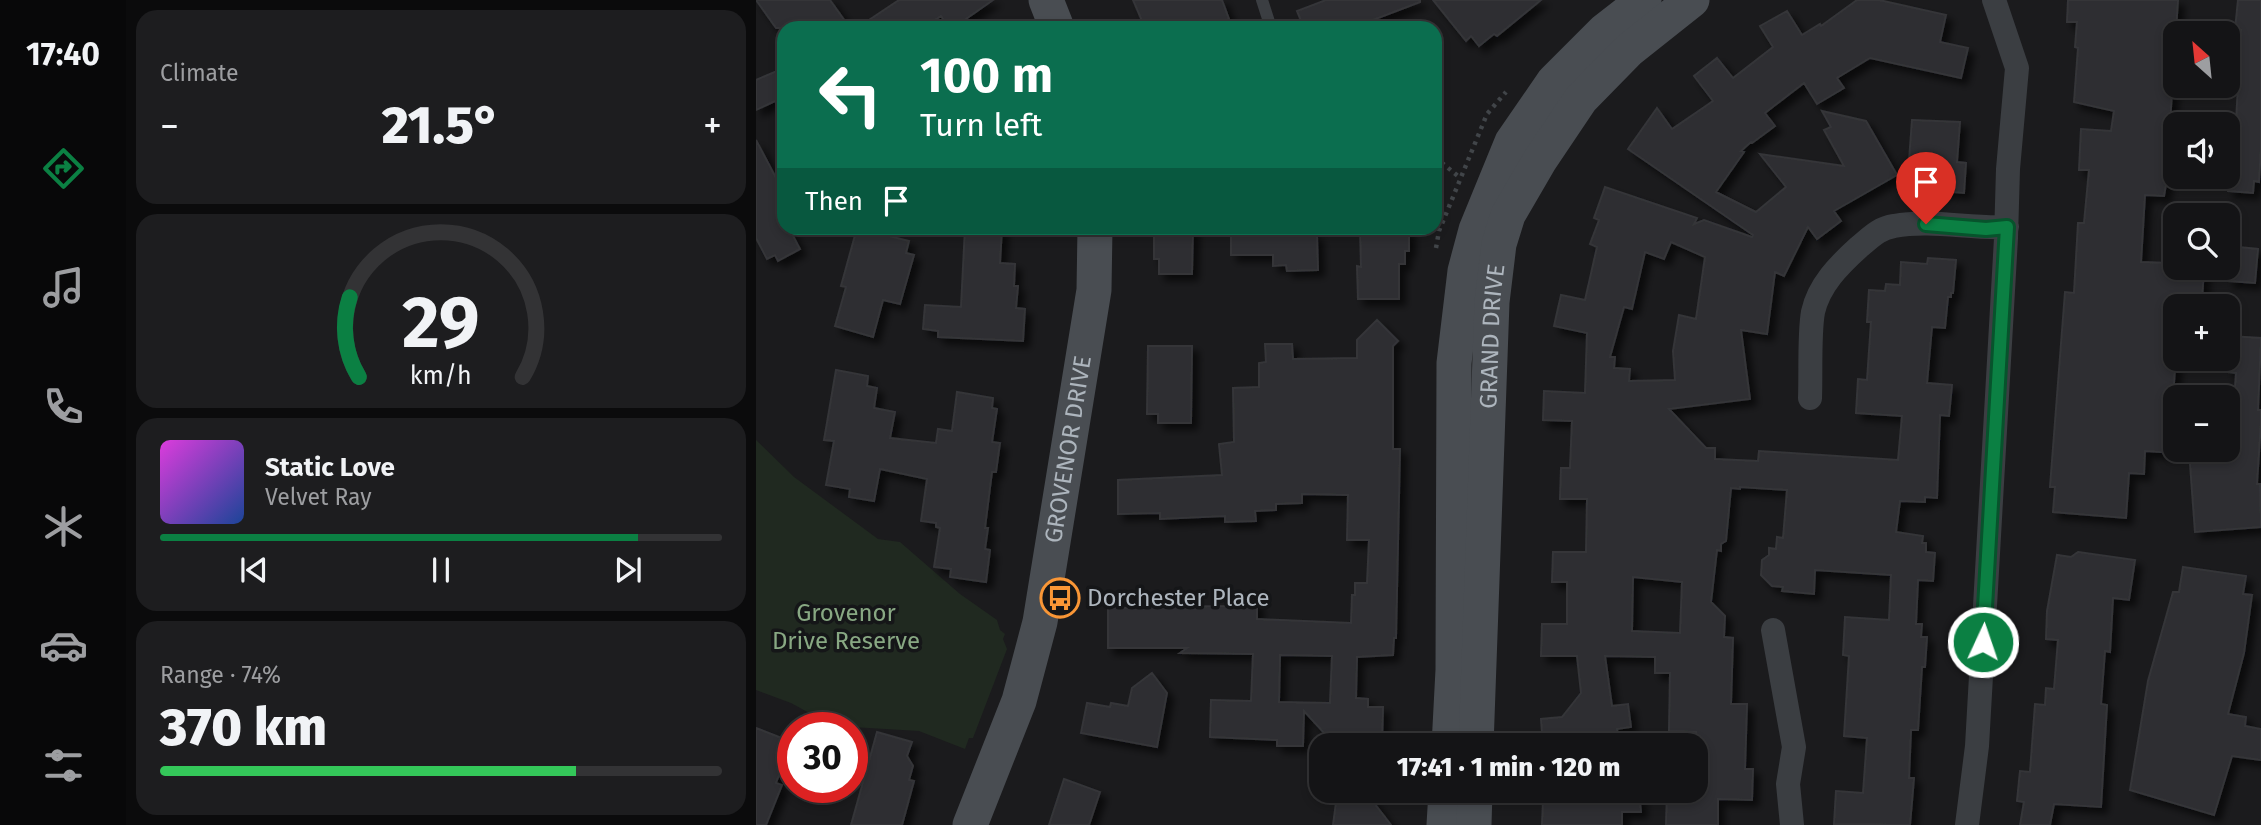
<!DOCTYPE html>
<html lang="en">
<head>
<meta charset="utf-8">
<style>
	:root { --surface:#141416; --page:#1d1d1f; --text:#f1f3f6; --muted:#9d9ea1; --line:#333335; --accent:#0b8043 }
	body { margin:0; font-family:"Fira Sans",sans-serif; background:var(--page); color:var(--text); height:100vh; display:flex; flex-direction:column; font-size:26px; white-space:nowrap }
	* { box-sizing:border-box; margin:0 }
	p { font-size:23px; color:var(--muted) }
	.icon { flex:none; width:38px; height:38px; fill:none; stroke:currentColor; stroke-width:2; stroke-linecap:round; stroke-linejoin:round }
	.map { position:relative; flex:1; overflow:hidden }
	.panel { display:flex; flex-direction:column; gap:10px; padding:10px; background:#0b0b0c; width:630px }
	.panel>* { flex:none }
	.hud { position:absolute; left:21px; top:21px; width:665px; height:214px; border-radius:21px; box-shadow:0 4px 10px #0003,0 0 0 2px var(--line); background:#0b6e4f; color:#fff; overflow:hidden }
	.needle { width:46px; rotate:333deg }
	.tools { position:absolute; left:1407px; top:21px; display:grid; gap:14px }
	.tools a { display:grid; place-items:center; width:77px; height:77px; border-radius:14px; background:var(--surface); box-shadow:0 4px 10px #0003,0 0 0 2px var(--line); font-size:35px }
	.speed { position:absolute; left:21px; top:712px; display:flex; gap:14px; font-size:35px; font-weight:700; text-align:center }
	.speed>* { display:grid; place-content:center; width:91px; height:91px; border-radius:50%; background:var(--surface); box-shadow:0 4px 10px #0003,0 0 0 2px var(--line); line-height:1 }
	.speed .limit { border:10px solid #d22; background:#fff; color:#111 }
	.pin { position:absolute; display:grid; place-items:center; width:60px; height:60px; color:#fff; margin:-72px -30px; border-radius:50% 50% 50% 0; rotate:-45deg; box-shadow:0 0 7px #0007 }
	.pin .icon { rotate:45deg }
	.me { position:absolute; width:77px; margin:-38px; rotate:3deg; stroke-linejoin:round; filter:drop-shadow(0 0 5px #0008) }
	.turn { display:flex; align-items:center; gap:24px; height:147px; padding:0 28px; font-size:32px }
	.turn .icon { width:91px; height:91px; stroke-width:2.5 }
	.turn b { display:block; font-size:49px; line-height:60px }
	.then { display:flex; align-items:center; height:66px; padding:0 28px; background:#0003; gap:14px; font-size:26px }
	.big { font-size:52px; font-weight:800; line-height:1.1 }
	.panel .tile { flex:1; display:flex; flex-direction:column; justify-content:center; gap:10px; min-width:0; padding:0 24px; border-radius:21px; background:var(--page) }
	.panel .dial { align-items:center; gap:0 }
	.dial svg { height:182px; overflow:visible; fill:none; stroke:var(--line); stroke-width:7; stroke-linecap:round; text-anchor:middle }
	.dial text { fill:var(--text); stroke:none }
	.song { display:flex; align-items:center; gap:21px }
	.cover { width:84px; height:84px; border-radius:10px; background:linear-gradient(135deg,hsl(300 70% 55%),hsl(220 70% 35%)) }
	.played { height:7px; border-radius:4px; background:linear-gradient(90deg,var(--accent) 85%,var(--line) 85%) }
	.keys { display:flex; justify-content:space-around; direction:ltr }
	.heat { display:flex; justify-content:space-between; align-items:center; font-size:38px; direction:ltr }
	.charge { height:10px; border-radius:5px; background:linear-gradient(90deg,#34c759 74%,var(--line) 0) }
	.trip { position:absolute; left:553px; top:733px; width:399px; height:70px; border-radius:21px; background:var(--surface); box-shadow:0 4px 10px #0003,0 0 0 2px var(--line); font-weight:800; line-height:70px; text-align:center }
	main { display:flex; flex:1; min-height:0 }
	.tab-bar { display:flex; flex-direction:column; width:126px; justify-content:space-around; align-items:center; background:#080809; color:var(--muted) }
	.tab-bar .icon { width:49px; height:49px }
	.tab-bar .selected { color:var(--accent) }
	.tab-bar b { font-size:32px; color:var(--text) }
	.map>svg:first-child { display:block }
	.green { fill:#202920 }
	.building { fill:#2e2e31; stroke:#343539; stroke-width:2; fill-rule:evenodd; filter:url(#shadow) }
	.lines { fill:none; stroke-linecap:round; stroke-linejoin:round }
	.path { stroke:#414549; stroke-width:4.5; stroke-dasharray:3.5 5; stroke-linecap:butt }
	.lane { stroke:#3b3e42; stroke-width:12 }
	.street { stroke:#3b3e42; stroke-width:24 }
	.secondary { stroke:#494d52; stroke-width:35 }
	.route-casing { stroke:#07532c; stroke-width:18 }
	.route { stroke:#0b8043; stroke-width:12 }
	.labels { text-anchor:middle; dominant-baseline:central; stroke-width:7; stroke-linejoin:round; paint-order:stroke }
	.street-label { font-size:24px; fill:#adb5bd; stroke:#151618 }
	.poi-label { font-size:24px; fill:#adb5bd; stroke:#151618; text-anchor:start }
	.park-label { font-size:24px; fill:#88a883; stroke:#151618 }
</style>
</head>
<body>
<main>
<nav class="tab-bar">
<b>17:40</b>
<svg class="icon selected" aria-label="directions" viewBox="0 0 24 24"><path d="M12 3l9 9-9 9-9-9zM9 14v-3h6M13 9l2 2-2 2"/></svg>
<svg class="icon" aria-label="music" viewBox="0 0 24 24"><path d="M9 18V5l10-2v13"/><circle cx="6" cy="18" r="3"/><circle cx="16" cy="16" r="3"/></svg>
<svg class="icon" aria-label="phone" viewBox="0 0 24 24"><path d="M5 4h4l2 5-3 2q2 4 5 5l2-3 5 2v4C11 20 4 13 5 4z"/></svg>
<svg class="icon" aria-label="climate" viewBox="0 0 24 24"><path d="M12 3v18M4 7l16 10M4 17L20 7"/></svg>
<svg class="icon" aria-label="car" viewBox="0 0 24 24"><path d="M5 17H2v-5l4-1 3-4h7l3 4 3 1v5h-3M9 17h6M6 11h13"/><circle cx="7" cy="17" r="2"/><circle cx="17" cy="17" r="2"/></svg>
<svg class="icon" aria-label="filters" viewBox="0 0 24 24"><path d="M4 7h16M4 17h16"/><circle cx="9" cy="7" r="2"/><circle cx="15" cy="17" r="2"/></svg>
</nav>
<section class="panel">
<div class="tile"><p>Climate</p>
<div class="heat"><a>−</a><b class="big">21.5°</b><a>+</a></div>
</div>
<div class="tile dial"><svg viewBox="0 0 100 80">
<path d="M14 69A42 42 0 1 1 86 69"/>
<path d="M14 69A42 42 0 0 1 10 34" stroke="#0b8043"/>
<text x="50" y="56" font-size="32" font-weight="700">29</text>
<text x="50" y="72" font-size="11">km/h</text>
</svg></div>
<div class="tile">
<div class="song"><i class="cover"></i><div><b>Static Love</b><p>Velvet Ray</p></div></div>
<div class="played"></div>
<div class="keys"><svg class="icon" aria-label="previous" viewBox="0 0 24 24"><path d="M18 5L8 12l10 7zM5 5v14"/></svg><svg class="icon" aria-label="pause" viewBox="0 0 24 24"><path d="M8 5v14M16 5v14"/></svg><svg class="icon" aria-label="next" viewBox="0 0 24 24"><path d="M6 5l10 7-10 7zM19 5v14"/></svg></div>
</div>
<div class="tile"><p>Range · 74%</p><b class="big">370 km</b><div class="charge"></div></div>
</section>
<div class="map">
<svg width="1505" height="825" viewBox="0 0 1505 825">
	<defs>
		<filter id="shadow"><feDropShadow dx="6" dy="6" stdDeviation="3.5" flood-color="#0009"/></filter>
	</defs>
	<rect width="100%" height="100%" fill="#1b1b1d"/>
	<path class="green" d="M0 440 38 477 122 539 144 542 204 594 241 620 244 630 249 634 247 639 251 649 217 738H213L209 749 163 731 96 727 68 721 35 703 0 690Z"/>
	<path class="building" d="M0 0H74L94 28H20Z
		M143 0H237L197 28H193L185 16 168 28H101Z
		M377 0H466L473 19 452 28H389Z
		M570 0H664V2L596 28H548L541 11Z
		M677 0H785L741 36 738 34 723 46 715 36 710 41Z
		M1101 0H1123L1190 15 1184 42 1212 48 1205 78 1114 58 1081 78 1088 88 1061 104 1048 83 1009 113 1019 126 996 143 995 142 985 151 988 152 960 192 1000 212 1030 187 1004 154 1088 166 1068 130 1075 127 1066 111 1110 121 1141 175 1078 211 1085 221 1061 239 1052 227 1028 276 1019 272 1011 334 985 330 994 399 913 409 950 448H959V459L1002 461 1003 451 1142 460 1146 416 1100 413 1102 379 1111 380 1115 322H1111L1113 290 1129 291 1130 284 1144 285 1145 262 1171 264 1172 258 1200 260 1197 293H1195V297H1192L1189 328 1176 327 1171 383 1196 385 1193 416 1184 415 1181 498 1169 497V502L1144 501 1140 532 1167 536 1166 543H1170V552L1179 553 1177 581 1162 580 1160 624H1166L1165 637H1171L1169 667H1166L1162 730H1155L1153 778H1158L1154 825 1078 824 1080 791 1107 793 1111 738 1088 736 1093 656 1087 655 1089 617 1133 620 1135 575 1059 570 1058 594 1026 591 1027 587 1016 586 1005 575 1006 560 1013 555V548L1020 549 1021 537 1027 538 1031 490 984 487V489L975 488 970 541 965 544V551L961 550 955 602 969 616 968 637 977 638 975 704H991L989 769H997L996 800 962 799V825H910L911 791H940V732L913 731 914 673H899V657L849 656 856 706 872 704 875 727 861 729 863 744 787 746 785 719 806 717 825 693 821 656H785L786 624H811V582H796L797 552H830L831 499H804L805 468H814L816 421 787 420 788 391 829 393 831 333 798 326 805 295 829 300 841 247 834 244 843 220 838 218 849 187 941 218 938 224 948 220 996 237 997 235 872 149 901 108 916 129 957 101 938 76 961 58 977 78 1017 47 1004 26 1031 11 1046 35 1064 24 1065 26ZM915 242 949 257 940 319 923 315 917 351 919 380 873 381 874 369 858 368 859 357H854L868 307 876 309 889 252 908 259ZM877 577 926 582 924 633 876 631Z
		M1312 0H1422L1410 185 1408 196 1389 195 1385 262 1415 263V268H1448L1446 301 1419 299V368L1416 414H1419V453L1389 451 1388 474 1373 473 1370 518 1297 512 1299 487H1294L1309 292 1318 293 1322 223H1328L1333 170H1323L1325 129 1355 131 1358 111 1318 102 1322 48 1319 47 1321 22H1311Z
		M1482 0H1505V146L1503 182 1498 181 1497 193 1472 191V121L1480 122 1485 30H1479Z
		M28 68V97L0 110V80Z
		M1156 120 1204 122 1201 162 1210 163 1208 193 1151 188Z
		M0 140 28 193V228H33L44 249 22 261 19 255 11 259 0 238Z
		M101 228 153 241 150 253 158 255 144 304 127 300 117 337 79 326 90 287 85 286Z
		M209 228H246L244 263 259 264 258 286H262L260 308 269 309 267 341 182 337V331L167 329 169 305 205 307Z
		M411 228H437L436 274H403V259H398V229Z
		M503 228H553L554 235H561L562 270 531 271 530 265 517 266V255H475V229L503 230Z
		M604 228H649V230H653V251H649V264H643V299H602L601 266 605 267Z
		M1472 246 1502 249 1499 283 1472 281Z
		M621 320 642 341 637 346V449H644L640 638H638L637 655 601 657 600 698 612 699V707H627L626 746H580L548 711 547 746H521V740L454 737 455 700 495 701 497 654 424 653 431 648H352V608L470 606V602H501V619L595 623 596 595H599V583H611L613 540H591L592 495 546 494V503L520 504V510L499 511 500 521 469 522V516L404 519V513L362 514V480L466 475 463 444 478 442 477 388 503 387V363L510 362 509 344H536L537 359 601 358V340ZM524 655 576 656 574 703 523 702Z
		M1472 336 1505 338 1502 410H1505V421L1501 484H1504L1505 527 1439 532 1433 450H1472V418H1477L1480 373 1472 372Z
		M392 346H436L435 423H402V414H391Z
		M80 370 112 376 111 386 121 388 118 408 139 412 134 438 180 443 182 429 196 431 201 392 237 398 236 408 241 409 236 442 244 443 240 472H236L229 528H232L229 549 234 550 230 582 194 577 195 569 178 567 184 528 180 527V523L165 521 171 479 124 469 118 501 93 497 94 489 70 485 78 441 68 440Z
		M1322 552 1379 560 1373 600 1357 598 1354 652 1349 651 1345 704 1351 705 1345 807 1298 804 1294 825H1264L1268 802 1261 801 1264 771 1274 772 1279 704 1289 705 1290 688 1298 689 1302 640 1290 639 1291 611 1301 555 1315 557Z
		M1427 567 1490 576 1487 594 1496 595 1488 653 1472 714 1490 717 1489 726 1505 729V760L1476 756 1458 815 1374 790 1392 681 1417 592H1423Z
		M396 673 411 693 401 747 325 733 331 703 354 707 355 703 372 706 376 688Z
		M0 728 36 742 20 783 26 785 10 825H0Z
		M121 732 156 742 151 756 157 766 153 780 158 781 146 825H95Z
		M308 779 344 792 333 825H293Z
		M832 791H883L885 812H866V825H786L787 801H810V795H832Z
		M581 795 615 799 635 825H577Z"/>
	<g class="lines">
		<path class="path" d="M679 157 703 177
			M680 248 683 231 731 114 750 92"/>
		<path class="lane" d="M506 0 515 28"/>
		<path class="street" d="M1054 398C1055 373 1053 334 1057 312 1063 285 1083 265 1103 247 1114 238 1123 228 1138 226 1176 219 1213 229 1251 227
			M1017 630 1038 747 1032 784 1036 825
			M1211 825 1221 746 1250 238 1252 169 1261 68 1238 0"/>
		<g class="secondary">
			<path d="M290 0 301 28"/>
			<path d="M693 746 697 670 698 363 709 271 720 230 756 142 798 81 848 31 888 0"/>
			<path id="s1" d="M720 746 736 302 743 244 752 215 784 160 825 99 873 50 936 0"/>
			<path id="s2" d="M214 825 263 701 284 622 338 290 339 228"/>
			<path d="M688 825 690 791"/>
			<path d="M718 825 719 791"/>
		</g>
	</g>
	<g class="lines">
		<g class="route-casing">
			<path id="route" d="M1170 224 1230 229 1251 227 1227 642"/>
		</g>
		<use href="#route" class="route"/>
	</g>
	<defs>
		<g id="bus-ring" transform="scale(2.0125)"><circle r="9.5" fill="#151618" stroke="#f99636" stroke-width="1.5"/><path d="M-5-6H5V4H4V6H2V4H-2V6H-4V4H-5ZM-3.5-4V0h7V-4ZM-3.5 1.2v1.5H-2V1.2ZM2 1.2v1.5H3.5V1.2Z" fill="#f99636"/></g>
	</defs>
	<g fill-rule="evenodd">
		<use href="#bus-ring" x="304" y="598"/>
	</g>
	<g class="labels">
		<g class="street-label">
			<text stroke="none"><textPath href="#s1" startOffset="410">GRAND DRIVE</textPath></text>
			<text stroke="none"><textPath href="#s2" startOffset="390">GROVENOR DRIVE</textPath></text>
		</g>
		<g class="poi-label">
			<text x="331" y="598">Dorchester Place</text>
		</g>
		<g class="park-label">
			<text x="90" y="613">Grovenor<tspan x="90" dy="28">Drive Reserve</tspan></text>
		</g>
	</g>
</svg>
<div class="tools">
<a><svg class="needle" viewBox="-14 -14 28 28"><path d="M0-13l5 13h-10z" fill="#e53935"/><path d="M0 13l5-13h-10z" fill="#9d9ea1"/></svg></a>
<a><svg class="icon" aria-label="sound" viewBox="0 0 24 24"><path d="M4 9h4l5-4v14l-5-4H4zM17 9q2 3 0 6"/></svg></a>
<a><svg class="icon" aria-label="search" viewBox="0 0 24 24"><circle cx="10" cy="10" r="6"/><path d="M15 15l6 6"/></svg></a>
<a>+</a>
<a>−</a>
</div>
<div class="speed"><div class="limit">30</div></div>
<div class="pin" style="left:1170px;top:224px;background:#d93025"><svg class="icon" aria-label="arrive" viewBox="0 0 24 24"><path d="M6 21V4h12l-3 4 3 4H6"/></svg></div>
<svg class="me" style="left:1227px;top:642px" viewBox="-20 -20 40 40"><circle r="17" fill="#0b8043" stroke="#fff" stroke-width="3"/><path d="M0-11L8 9 0 5-8 9z" fill="#fff"/></svg>
<div class="trip">17:41 · 1 min · 120 m</div>
<div class="hud">
<div class="turn"><svg class="icon" aria-label="left" viewBox="0 0 24 24"><path d="M17 20v-9H6M10 6l-5 5 5 5"/></svg><div><b>100 m</b>Turn left</div></div>
<div class="then">Then<svg class="icon" aria-label="arrive" viewBox="0 0 24 24"><path d="M6 21V4h12l-3 4 3 4H6"/></svg></div>
</div>
</div>
</main>
</body>
</html>
